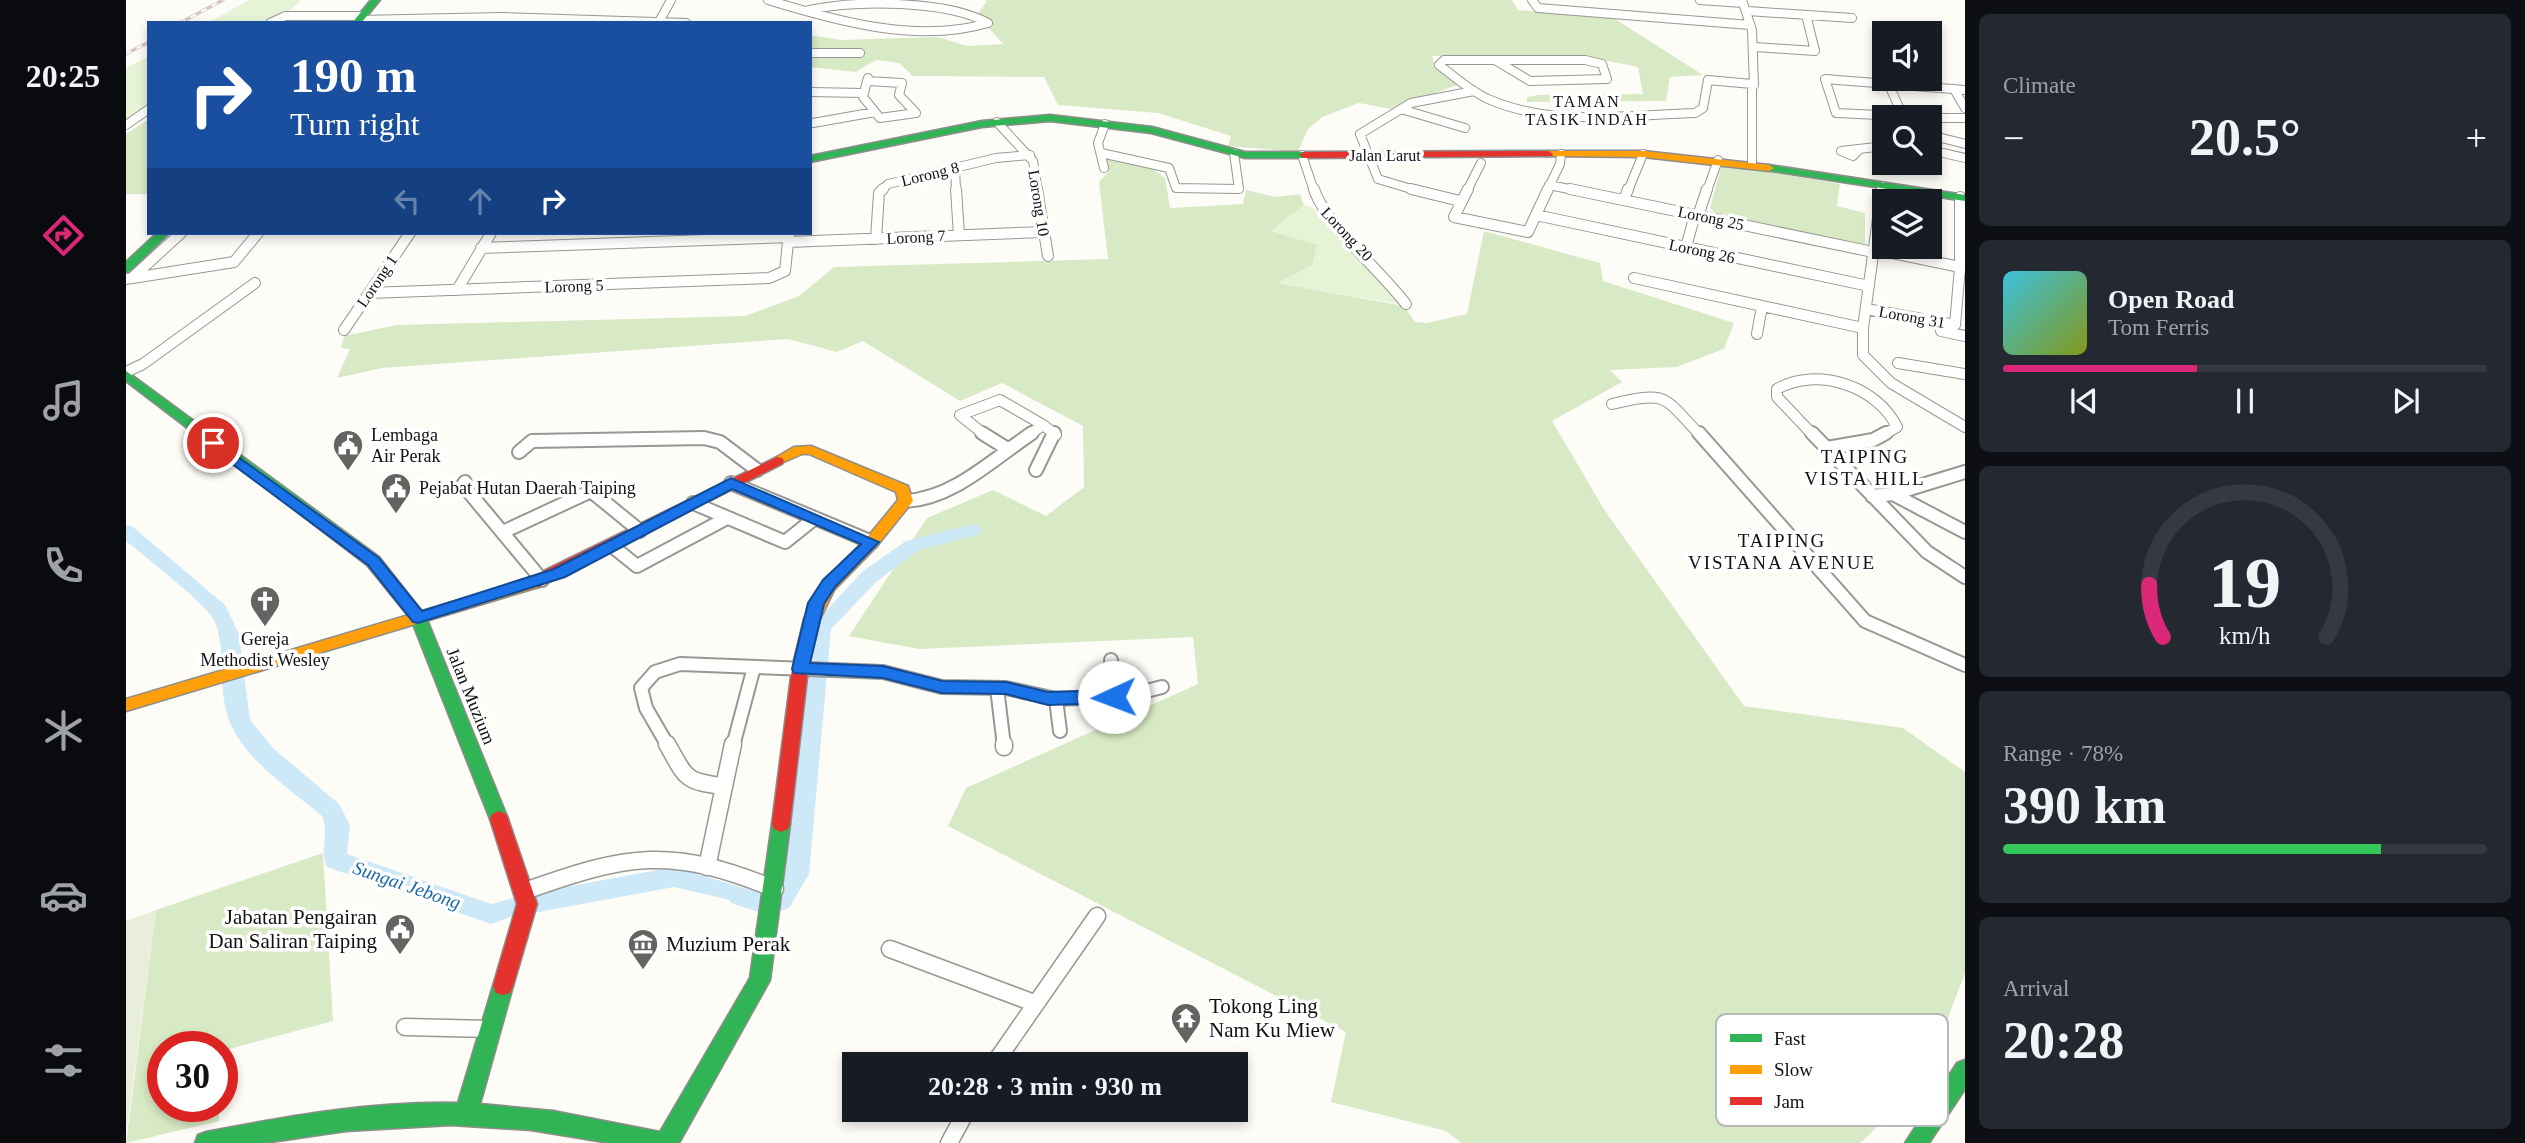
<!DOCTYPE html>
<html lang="en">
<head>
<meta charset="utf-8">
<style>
	:root { --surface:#171b24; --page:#242831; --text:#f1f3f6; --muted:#9ea1a6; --line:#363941; --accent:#db2777 }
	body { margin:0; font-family:Georgia,serif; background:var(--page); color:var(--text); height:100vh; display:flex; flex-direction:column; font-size:26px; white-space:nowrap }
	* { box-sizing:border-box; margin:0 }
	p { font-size:23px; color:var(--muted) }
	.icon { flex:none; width:38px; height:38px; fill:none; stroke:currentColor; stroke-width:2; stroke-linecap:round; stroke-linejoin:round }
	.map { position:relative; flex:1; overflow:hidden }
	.details { display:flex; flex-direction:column; gap:14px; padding:14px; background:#0d0f14; width:560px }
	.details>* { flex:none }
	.hud { position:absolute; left:21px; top:21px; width:665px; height:214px; border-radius:0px; box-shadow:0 4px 10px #0003; background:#1a4fa0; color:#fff; overflow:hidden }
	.fabs { position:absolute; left:1746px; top:21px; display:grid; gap:14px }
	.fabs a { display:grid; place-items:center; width:70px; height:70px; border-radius:0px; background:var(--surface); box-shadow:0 4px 10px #0003; font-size:35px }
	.speed { position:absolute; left:21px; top:1031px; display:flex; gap:14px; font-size:35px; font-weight:700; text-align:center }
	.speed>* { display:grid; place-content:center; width:91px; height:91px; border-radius:50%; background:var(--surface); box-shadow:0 4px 10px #0003; line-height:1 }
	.speed .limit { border:10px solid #d22; background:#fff; color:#111 }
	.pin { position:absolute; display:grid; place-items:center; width:60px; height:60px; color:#fff; margin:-30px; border:4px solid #fff; border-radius:50%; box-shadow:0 2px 7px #0007 }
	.me { position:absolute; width:77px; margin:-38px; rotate:268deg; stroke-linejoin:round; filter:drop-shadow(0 0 5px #0008) }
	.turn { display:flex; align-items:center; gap:24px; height:147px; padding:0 28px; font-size:32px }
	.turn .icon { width:91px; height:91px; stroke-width:2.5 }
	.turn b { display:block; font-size:49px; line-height:60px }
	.lanes { display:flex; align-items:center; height:66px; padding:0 28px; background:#0003; justify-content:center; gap:35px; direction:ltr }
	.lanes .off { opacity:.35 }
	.big { font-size:52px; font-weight:600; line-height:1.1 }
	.details .tile { flex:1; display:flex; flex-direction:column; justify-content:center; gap:10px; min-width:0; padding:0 24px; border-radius:10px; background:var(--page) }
	.details .dial { align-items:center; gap:0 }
	.dial svg { height:182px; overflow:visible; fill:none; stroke:var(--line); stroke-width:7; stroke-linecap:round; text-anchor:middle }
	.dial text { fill:var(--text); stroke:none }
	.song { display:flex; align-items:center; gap:21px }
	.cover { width:84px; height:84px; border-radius:10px; background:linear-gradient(135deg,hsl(190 70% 55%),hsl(70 70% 35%)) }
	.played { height:7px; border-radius:4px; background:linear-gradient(90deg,var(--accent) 40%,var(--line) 40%) }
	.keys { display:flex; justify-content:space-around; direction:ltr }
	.heat { display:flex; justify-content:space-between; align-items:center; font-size:38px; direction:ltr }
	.charge { height:10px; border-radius:5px; background:linear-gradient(90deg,#34c759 78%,var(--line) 0) }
	.trip { position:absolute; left:716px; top:1052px; width:406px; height:70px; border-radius:0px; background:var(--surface); box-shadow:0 4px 10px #0003; font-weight:600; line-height:70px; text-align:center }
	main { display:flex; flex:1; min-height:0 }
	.menu { display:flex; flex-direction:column; width:126px; justify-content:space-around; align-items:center; background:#090b0e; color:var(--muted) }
	.menu .icon { width:49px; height:49px }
	.menu .current { color:var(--accent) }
	.menu b { font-size:32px; color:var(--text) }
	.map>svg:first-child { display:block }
	.green { fill:#e7f3d7 }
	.forest { fill:#d8eac5 }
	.cemetery { fill:#e9eedb }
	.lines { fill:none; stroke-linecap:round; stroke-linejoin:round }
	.river { fill:#cde8f7; fill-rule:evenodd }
	.street-far3-casing { stroke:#979795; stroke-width:10 }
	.street-far2-casing { stroke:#979795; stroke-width:12 }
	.street-far1-casing { stroke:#979795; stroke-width:16 }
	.street-casing { stroke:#979795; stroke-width:19 }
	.fast-casing { stroke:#8e8d8b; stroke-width:3 }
	.slow-casing { stroke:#8e8d8b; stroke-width:3 }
	.jam-casing { stroke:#8e8d8b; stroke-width:3 }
	.street-far3 { stroke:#fffffe; stroke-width:8 }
	.street-far2 { stroke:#fffffe; stroke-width:10 }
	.street-far1 { stroke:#fffffe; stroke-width:12 }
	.street { stroke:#fffffe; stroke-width:16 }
	.fast { fill:#30b455; fill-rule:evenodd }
	.slow { fill:#ff9f0a; fill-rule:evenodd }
	.jam { fill:#e5322d; fill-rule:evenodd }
	.rail-casing { stroke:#d9c6c7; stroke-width:3.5 }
	.rail { stroke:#fff; stroke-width:2; stroke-dasharray:6; stroke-linecap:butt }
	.route { fill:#1a73e8; stroke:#114b97; stroke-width:2 }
	.labels { text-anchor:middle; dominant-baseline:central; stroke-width:7; stroke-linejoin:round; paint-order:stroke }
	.far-neighbourhood-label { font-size:16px; letter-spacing:2px; fill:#111; stroke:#fff }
	.far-street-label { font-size:16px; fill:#111; stroke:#fff }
	.poi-label { font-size:18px; fill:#111; stroke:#fff; text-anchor:start }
	.street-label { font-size:18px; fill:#111; stroke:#fff }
	.neighbourhood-label { font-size:19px; letter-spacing:2px; fill:#111; stroke:#fff }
	.water-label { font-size:19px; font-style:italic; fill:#1768a6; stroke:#fff }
	.near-poi-label { font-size:21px; fill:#111; stroke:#fff; text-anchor:start }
	.key { fill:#fff; stroke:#b8b8b8; stroke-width:2 }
	.key-label { font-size:19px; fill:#111 }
</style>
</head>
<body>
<main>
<nav class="menu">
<b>20:25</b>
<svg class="icon current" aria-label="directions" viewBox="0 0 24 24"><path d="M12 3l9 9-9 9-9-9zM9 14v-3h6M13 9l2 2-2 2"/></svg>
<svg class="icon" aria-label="music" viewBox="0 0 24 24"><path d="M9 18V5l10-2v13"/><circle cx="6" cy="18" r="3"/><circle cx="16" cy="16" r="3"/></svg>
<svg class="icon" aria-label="phone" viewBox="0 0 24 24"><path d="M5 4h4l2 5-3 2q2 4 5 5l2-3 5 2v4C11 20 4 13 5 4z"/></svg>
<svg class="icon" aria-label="climate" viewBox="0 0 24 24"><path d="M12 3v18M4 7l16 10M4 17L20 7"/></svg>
<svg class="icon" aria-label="car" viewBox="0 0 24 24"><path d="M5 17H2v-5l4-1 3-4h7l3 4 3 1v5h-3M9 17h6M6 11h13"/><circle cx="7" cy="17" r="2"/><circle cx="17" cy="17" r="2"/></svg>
<svg class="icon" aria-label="filters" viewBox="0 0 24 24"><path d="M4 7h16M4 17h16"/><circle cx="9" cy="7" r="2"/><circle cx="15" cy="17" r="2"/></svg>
</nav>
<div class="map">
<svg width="1839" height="1143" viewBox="0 0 1839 1143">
	<rect width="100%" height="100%" fill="#fdfcf7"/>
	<path class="green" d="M123 0H175C148 30 120 23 82 23Z
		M23 56V108L0 124V68Z
		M1178 205 1186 207 1239 259 1235 261 1278 305 1150 283 1145 231Z"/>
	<path class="forest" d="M858 0H1386L1392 10 1486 17 1577 75 1544 77 1540 101 1401 102V97L1412 95 1517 94 1512 67 1458 56H1306L1309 65 1334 84 1265 109 1233 103 1196 117 1182 129 1172 152 1102 146 1105 136 1032 113 932 105 918 77 787 76 773 63 750 60 730 72 684 67V35L715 40 811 37 842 46 877 44 851 15 861 1Z
		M23 119V194H0V134Z
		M980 159 1020 164 1039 178 1044 208 1117 204 1120 190 1149 197 1174 194 1178 205 1145 231 1191 245 1186 265 1151 283 1278 306 1289 322 1301 323 1341 314 1358 231 1474 263 1477 281 1608 323 1598 349 1550 367 1484 370 1496 382 1426 421 1479 511 1618 706 1777 728 1839 772V973L1799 1078 1738 1140 1733 1143H1336L1320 1131 1205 1102 1220 1032 822 826 840 788 1072 684 1067 637 793 649 723 636 801 518 867 490 920 516 958 487 957 426 876 383 834 401 737 341 711 352 662 339 256 368 211 378 224 349 215 348 218 336 271 325 619 316 673 296 708 267 982 259 973 182 982 172Z
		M1596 164 1714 184 1711 206 1739 213V247L1592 216 1584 208Z
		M197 853 207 1021 96 1051V1046H37V1106H93V1121L0 1143 30 910Z"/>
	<path class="cemetery" d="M30 910 0 1136V921Z"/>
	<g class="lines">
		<path class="river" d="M847 524 854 526 856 530 854 534 793 550 750 582 705 629 683 874 663 908 642 915 605 903 604 900 548 887 407 913 401 911 365 924 201 867C193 851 204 833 196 816 160 785 104 752 98 700 94 674 99 644 88 620 81 605 17 555 0 541V525L7 527 99 605 113 634 124 720 148 749 213 804 224 825 221 854 365 904 391 897 397 899 407 893 548 867 645 896 659 872 685 627 736 572 780 541Z"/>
		<g class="street-far3-casing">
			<path id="street-far3" d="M642 0C710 21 792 44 862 23 820 0 731 0 683 10
				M1406 0 1412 8 1624 25
				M1574 0 1617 3
				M1616 0 1626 30 1628 85
				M1622 11 1726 18
				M232 20 377 17 560 23
				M534 20 545 0
				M144 23 159 16H235
				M1629 47 1689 51 1680 15
				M684 53H734
				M1369 60H1459L1476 64 1481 79 1404 81Z
				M1369 60H1318L1313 65C1328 76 1344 91 1362 99 1426 127 1500 115 1569 113L1577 108 1582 80 1626 84V165
				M741 81 776 83 773 95 790 113 754 118 737 97Z
				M741 81 742 78
				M1762 83 1777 116
				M1828 89 1839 108
				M684 92 737 93
				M1275 109 1339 128
				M1797 117 1710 113 1699 79 1839 90
				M1804 118H1839
				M871 122 907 161 912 191
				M687 123 749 112
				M0 125 23 109
				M1804 135 1839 144
				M1804 150 1839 158
				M1732 151 1727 156 1715 151 1759 146
				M975 153 1043 168 1050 188 1113 189 1108 153
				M1176 155 1188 191
				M829 167 830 191
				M978 168 972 143 979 124
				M1423 185 1453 191
				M755 191 762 184 870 158 904 155
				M1292 191 1252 179 1234 134 1285 103 1348 91
				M1341 191 1355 163
				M1421 191 1434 164 1435 154
				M1502 191 1517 154
				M1581 191 1592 160
				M1755 191 1756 186"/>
		</g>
		<g class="street-far2-casing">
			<path id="street-far2" d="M830 189 833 235
				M911 189 922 256
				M1188 189C1199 224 1255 271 1280 304
				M1285 189 1334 201
				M1342 189 1328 217 1402 232 1422 189
				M1444 189 1747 252
				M1756 189 1737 328V355L1765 383 1839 427
				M1498 200 1502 189
				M1410 215 1743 286
				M1572 216 1581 189
				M750 239 753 193 757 189
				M662 242 918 232
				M1560 247 1569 215
				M355 248 663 237
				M1747 249 1839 268
				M8 276 55 233
				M1508 278 1737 328
				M0 279 108 262 132 233
				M331 290 365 233
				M243 293 643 278 659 271 663 233
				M1740 309 1829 325 1834 267V197
				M218 330 284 233
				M1815 331 1839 336
				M1631 334 1636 306
				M1772 363 1839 374
				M0 372 17 364 129 283
				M1486 404C1542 391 1536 395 1574 435
				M917 425 930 435
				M859 435 834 415 874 400 917 425 903 435
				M1687 435 1651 397V389C1691 366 1751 386 1771 427L1757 435"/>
		</g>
		<g class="street-far1-casing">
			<path id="street-far1" d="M856 433 880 448
				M1573 433 1739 621 1839 665
				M1686 433 1801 552 1839 577
				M1701 448 1747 440 1760 433
				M393 452 406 441 578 438 594 442 631 470
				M910 470 928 433
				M339 482 337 485 416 580
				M605 483 746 542
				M1767 494 1839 532
				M1746 496 1767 494 1839 472
				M780 501C828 498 867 459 906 433
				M567 503 659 542 689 518
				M377 532 465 491 514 531
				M486 546 511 566 601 518
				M985 660 988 697
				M871 688 878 746
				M930 699 934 731
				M542 746 520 708 515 688 529 672 554 664 757 672 816 687 880 688 930 699 1001 696 1036 687
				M607 746 628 667"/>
		</g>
		<g class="street-casing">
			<path id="street" d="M541 744C560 777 557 781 596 786
				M878 744V747
				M581 867 607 744
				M399 891C503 854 544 846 649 889
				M764 949 908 1003
				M279 1027 364 1029
				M868 1064 971 916
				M823 1143 841 1110"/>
		</g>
		<g class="fast-casing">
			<path id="fast" d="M245 0H254L235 23H226Z
				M924 115 1026 127 1119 152H1178L1183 155 1178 158H1119L1025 133 924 121 856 127 684 162V156L856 121Z
				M1643 165 1839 195V201L1639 170 1638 168Z
				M31 233H43L4 271 0 272V262Z
				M0 371 253 557 300 617 382 819 380 824 373 827 366 824 364 819 285 619 241 565 0 381Z
				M655 816 662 819 664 824 644 980 553 1143H484L405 1130 325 1125 220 1131 138 1143H69L72 1135 80 1132C163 1116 247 1101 332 1103L367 986 370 979 377 977 384 979 387 986 354 1104 427 1111 534 1132 624 978 646 824 648 819Z
				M1839 1060V1089L1803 1143H1779L1831 1063Z"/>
		</g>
		<g class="slow-casing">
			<path id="slow" d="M1422 151H1517L1643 165 1648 168 1643 171 1517 157 1418 156 1417 154Z
				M685 446 782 486 787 501 750 547 708 590 692 623 686 625 678 619 696 583 740 539 772 500 770 492 683 454H676L651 465 644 461 668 447Z
				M407 578 413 579 415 583 413 587 0 711V699Z"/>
		</g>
		<g class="jam-casing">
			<path id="jam" d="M1422 151 1427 154 1426 156 1178 158 1173 155 1178 152Z
				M651 457 656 458 658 461 656 464 413 587H401L399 583 401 579Z
				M686 613 694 619 682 669 664 824 662 829 655 832 648 829 646 824 666 669 678 619Z
				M373 811 380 814 382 819 411 904 387 986 384 993 377 995 370 993 367 986 391 904 364 819 366 814Z"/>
		</g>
		<use href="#street-far3" class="street-far3"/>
		<use href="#street-far2" class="street-far2"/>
		<use href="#street-far1" class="street-far1"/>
		<use href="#street" class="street"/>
		<use href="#fast" class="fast"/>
		<use href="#slow" class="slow"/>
		<use href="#jam" class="jam"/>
		<g class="rail-casing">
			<path id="rail" d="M54 23 97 0
				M0 54 23 42"/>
		</g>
		<use href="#rail" class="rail"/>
	</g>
	<path class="route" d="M87 439 253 558 296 611 428 569 605 478 753 542 709 587 698 604 684 663 757 666 816 681 880 682 922 692 988 690 996 697 988 703 922 705 880 694 816 693 757 678 668 673 666 669 682 603 697 580 735 544 606 489 439 577 292 623 287 622 242 565 82 446 80 443Z"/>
	<defs>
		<g id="civic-pin" transform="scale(1.575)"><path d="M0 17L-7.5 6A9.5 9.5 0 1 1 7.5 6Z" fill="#646362" stroke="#fff"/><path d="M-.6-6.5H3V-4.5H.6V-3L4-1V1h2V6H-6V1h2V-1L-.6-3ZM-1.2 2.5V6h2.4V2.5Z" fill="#fff"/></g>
		<g id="church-pin" transform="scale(1.575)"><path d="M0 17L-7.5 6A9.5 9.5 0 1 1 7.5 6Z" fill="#646362" stroke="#fff"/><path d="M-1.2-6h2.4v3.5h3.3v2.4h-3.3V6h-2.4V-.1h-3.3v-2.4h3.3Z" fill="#fff"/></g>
		<g id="museum-pin" transform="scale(1.575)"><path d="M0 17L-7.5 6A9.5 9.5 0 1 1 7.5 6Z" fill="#646362" stroke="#fff"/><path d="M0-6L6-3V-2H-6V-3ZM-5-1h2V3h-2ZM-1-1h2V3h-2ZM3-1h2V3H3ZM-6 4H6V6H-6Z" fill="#fff"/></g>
		<g id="temple-pin" transform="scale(1.575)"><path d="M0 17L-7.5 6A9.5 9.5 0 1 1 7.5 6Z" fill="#646362" stroke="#fff"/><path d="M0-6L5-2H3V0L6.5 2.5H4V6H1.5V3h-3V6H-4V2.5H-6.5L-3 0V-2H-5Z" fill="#fff"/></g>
	</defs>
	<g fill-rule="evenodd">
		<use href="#civic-pin" x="222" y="445"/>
		<use href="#civic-pin" x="270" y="488"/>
		<use href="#church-pin" x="139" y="601"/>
		<use href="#civic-pin" x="274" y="929"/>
		<use href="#museum-pin" x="517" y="944"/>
		<use href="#temple-pin" x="1060" y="1018"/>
	</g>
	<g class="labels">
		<g class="far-neighbourhood-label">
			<text x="1461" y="101">TAMAN<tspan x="1461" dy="18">TASIK INDAH</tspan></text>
		</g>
		<g class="far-street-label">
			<text x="1259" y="155">Jalan Larut</text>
			<text transform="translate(804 174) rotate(-14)">Lorong 8</text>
			<text transform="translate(913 203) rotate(81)">Lorong 10</text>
			<text transform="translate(1585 218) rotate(12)">Lorong 25</text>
			<text transform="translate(1221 234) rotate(47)">Lorong 20</text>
			<text transform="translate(790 237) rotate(-3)">Lorong 7</text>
			<text transform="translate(1576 251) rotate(12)">Lorong 26</text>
			<text transform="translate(251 281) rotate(-56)">Lorong 1</text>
			<text transform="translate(448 286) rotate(-2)">Lorong 5</text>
			<text transform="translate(1786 317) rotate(10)">Lorong 31</text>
		</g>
		<g class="poi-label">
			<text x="245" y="435">Lembaga<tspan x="245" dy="21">Air Perak</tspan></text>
			<text x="293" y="488">Pejabat Hutan Daerah Taiping</text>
			<text x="139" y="639" text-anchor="middle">Gereja<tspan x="139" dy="21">Methodist Wesley</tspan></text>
		</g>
		<g class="street-label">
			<text transform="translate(345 696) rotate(68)">Jalan Muzium</text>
		</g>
		<g class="neighbourhood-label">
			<text x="1739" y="456">TAIPING<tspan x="1739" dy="22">VISTA HILL</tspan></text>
			<text x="1656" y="540">TAIPING<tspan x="1656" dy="22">VISTANA AVENUE</tspan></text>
		</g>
		<g class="water-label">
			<text transform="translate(281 885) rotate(19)">Sungai Jebong</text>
		</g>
		<g class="near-poi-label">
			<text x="251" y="917" text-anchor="end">Jabatan Pengairan<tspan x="251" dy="24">Dan Saliran Taiping</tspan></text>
			<text x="540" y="944">Muzium Perak</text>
			<text x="1083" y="1006">Tokong Ling<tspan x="1083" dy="24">Nam Ku Miew</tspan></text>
		</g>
	</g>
	<rect x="1590" y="1014" width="232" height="112" rx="10" class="key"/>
	<rect x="1604" y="1034" width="32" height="8" fill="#30b455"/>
	<rect x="1604" y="1065" width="32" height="9" fill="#ff9f0a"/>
	<rect x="1604" y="1097" width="32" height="8" fill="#e5322d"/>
	<g class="key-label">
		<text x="1648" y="1045">Fast</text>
		<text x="1648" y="1076">Slow</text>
		<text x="1648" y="1108">Jam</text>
	</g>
</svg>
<div class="fabs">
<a><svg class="icon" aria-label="sound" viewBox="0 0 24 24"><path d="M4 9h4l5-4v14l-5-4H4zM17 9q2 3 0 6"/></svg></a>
<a><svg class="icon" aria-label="search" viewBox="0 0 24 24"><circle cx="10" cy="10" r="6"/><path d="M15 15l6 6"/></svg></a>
<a><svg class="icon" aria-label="layers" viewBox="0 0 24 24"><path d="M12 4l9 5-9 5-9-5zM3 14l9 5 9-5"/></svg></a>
</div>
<div class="speed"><div class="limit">30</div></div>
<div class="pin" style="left:87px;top:443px;background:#d93025"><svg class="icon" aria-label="arrive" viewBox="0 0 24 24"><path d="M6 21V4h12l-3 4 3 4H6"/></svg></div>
<svg class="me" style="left:988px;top:697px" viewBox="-20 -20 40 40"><circle r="19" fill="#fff"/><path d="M0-13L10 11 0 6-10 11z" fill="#1a73e8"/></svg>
<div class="trip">20:28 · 3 min · 930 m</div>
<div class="hud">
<div class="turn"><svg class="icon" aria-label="right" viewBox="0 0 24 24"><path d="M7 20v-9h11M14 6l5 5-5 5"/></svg><div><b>190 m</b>Turn right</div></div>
<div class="lanes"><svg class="icon off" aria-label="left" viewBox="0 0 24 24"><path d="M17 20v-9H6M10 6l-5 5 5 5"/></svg><svg class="icon off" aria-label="ahead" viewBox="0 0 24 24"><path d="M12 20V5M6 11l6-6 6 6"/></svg><svg class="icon" aria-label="right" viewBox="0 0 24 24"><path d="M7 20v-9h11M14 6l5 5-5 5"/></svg></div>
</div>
</div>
<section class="details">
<div class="tile"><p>Climate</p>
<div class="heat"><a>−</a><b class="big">20.5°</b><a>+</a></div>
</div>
<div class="tile">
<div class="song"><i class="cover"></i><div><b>Open Road</b><p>Tom Ferris</p></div></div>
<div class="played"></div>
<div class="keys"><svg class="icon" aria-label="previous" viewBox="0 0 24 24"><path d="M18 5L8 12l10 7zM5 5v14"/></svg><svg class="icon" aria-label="pause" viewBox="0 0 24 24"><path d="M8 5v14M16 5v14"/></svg><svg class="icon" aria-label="next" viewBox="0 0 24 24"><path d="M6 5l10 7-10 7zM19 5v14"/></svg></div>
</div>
<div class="tile dial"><svg viewBox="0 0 100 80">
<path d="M14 69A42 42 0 1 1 86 69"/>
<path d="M14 69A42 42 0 0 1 8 46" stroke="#db2777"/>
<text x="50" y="56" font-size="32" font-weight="700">19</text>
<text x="50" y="72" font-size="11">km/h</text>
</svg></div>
<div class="tile"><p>Range · 78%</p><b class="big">390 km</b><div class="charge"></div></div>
<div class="tile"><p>Arrival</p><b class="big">20:28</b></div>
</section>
</main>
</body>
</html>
